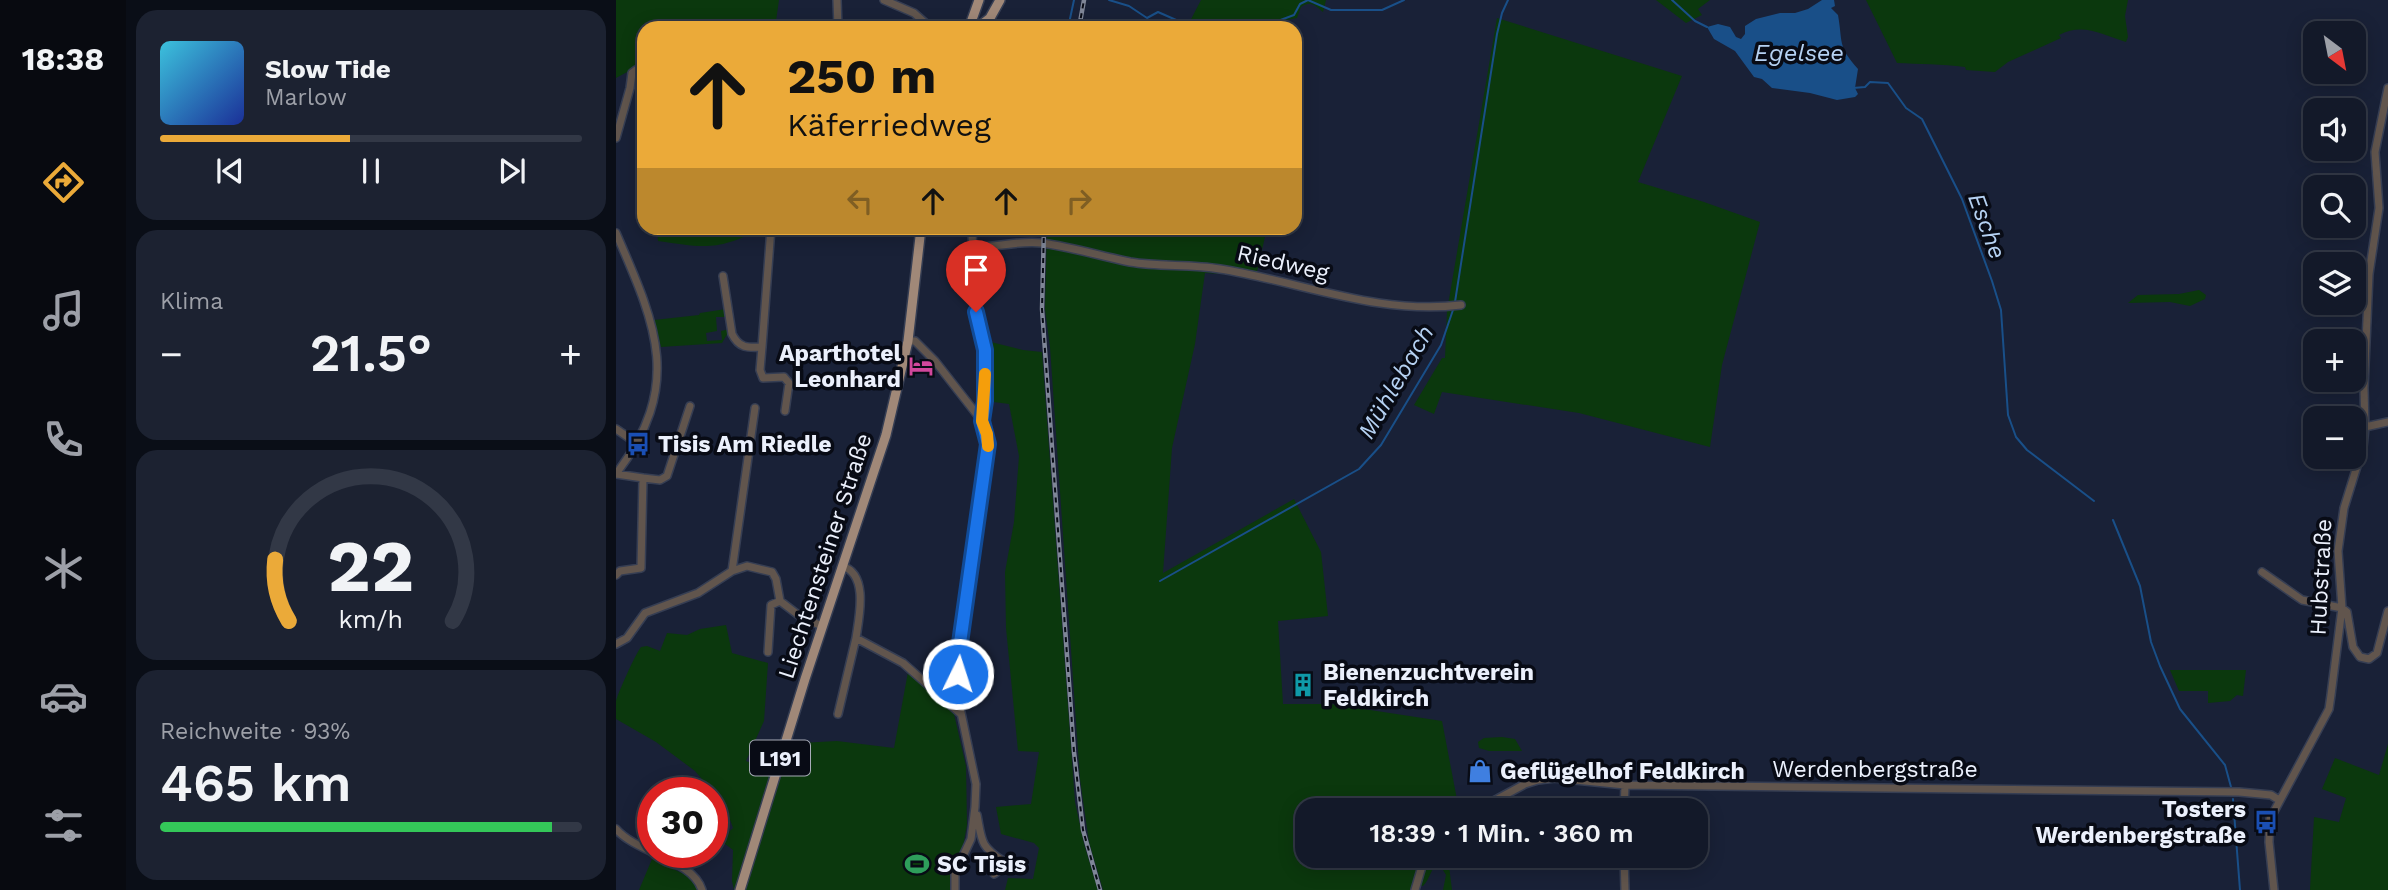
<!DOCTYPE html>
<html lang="de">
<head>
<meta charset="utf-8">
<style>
	:root { --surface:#131929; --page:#1c2231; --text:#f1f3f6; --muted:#9da0a8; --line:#323846; --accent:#ebaa39 }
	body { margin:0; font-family:"Work Sans",sans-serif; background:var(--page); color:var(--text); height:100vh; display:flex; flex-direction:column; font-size:26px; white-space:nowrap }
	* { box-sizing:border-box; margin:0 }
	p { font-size:23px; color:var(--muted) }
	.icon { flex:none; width:38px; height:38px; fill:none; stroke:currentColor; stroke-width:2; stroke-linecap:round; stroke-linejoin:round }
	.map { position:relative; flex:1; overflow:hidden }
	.panel { display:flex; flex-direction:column; gap:10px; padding:10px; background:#0a0e17; width:490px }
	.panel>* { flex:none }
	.hud { position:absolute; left:21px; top:21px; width:665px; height:214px; border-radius:21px; box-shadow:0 4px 18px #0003,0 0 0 2px var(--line); background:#ebaa39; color:#111; overflow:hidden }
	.needle { width:46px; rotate:148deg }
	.controls { position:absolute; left:1687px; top:21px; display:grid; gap:14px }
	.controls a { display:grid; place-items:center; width:63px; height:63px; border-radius:14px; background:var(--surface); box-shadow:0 4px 18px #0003,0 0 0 2px var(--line); font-size:35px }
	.speed { position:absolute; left:21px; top:777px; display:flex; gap:14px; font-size:35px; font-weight:700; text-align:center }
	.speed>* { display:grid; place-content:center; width:91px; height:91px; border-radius:50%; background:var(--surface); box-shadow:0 4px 18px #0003,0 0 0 2px var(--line); line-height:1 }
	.speed .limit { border:10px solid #d22; background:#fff; color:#111 }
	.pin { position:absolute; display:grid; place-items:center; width:60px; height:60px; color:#fff; margin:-72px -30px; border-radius:50% 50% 50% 0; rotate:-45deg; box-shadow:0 0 7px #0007 }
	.pin .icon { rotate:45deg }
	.me { position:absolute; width:77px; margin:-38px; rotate:4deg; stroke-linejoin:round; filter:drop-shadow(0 0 5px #0008) }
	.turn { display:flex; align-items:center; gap:24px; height:147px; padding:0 35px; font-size:32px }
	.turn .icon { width:91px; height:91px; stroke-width:2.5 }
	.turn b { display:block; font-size:49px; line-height:60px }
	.lanes { display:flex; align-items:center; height:66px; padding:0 35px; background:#0003; justify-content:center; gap:35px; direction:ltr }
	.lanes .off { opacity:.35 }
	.big { font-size:52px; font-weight:600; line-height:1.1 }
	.panel .widget { flex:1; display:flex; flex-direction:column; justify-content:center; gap:10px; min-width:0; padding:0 24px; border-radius:21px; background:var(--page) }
	.panel .dial { align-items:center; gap:0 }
	.dial svg { height:182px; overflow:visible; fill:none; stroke:var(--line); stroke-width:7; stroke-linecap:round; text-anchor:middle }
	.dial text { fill:var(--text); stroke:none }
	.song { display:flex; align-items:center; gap:21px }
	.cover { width:84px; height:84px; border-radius:10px; background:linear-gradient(135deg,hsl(190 70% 55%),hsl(230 70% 35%)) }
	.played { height:7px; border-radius:4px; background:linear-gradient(90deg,var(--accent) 45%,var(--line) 45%) }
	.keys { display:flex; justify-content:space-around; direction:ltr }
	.heat { display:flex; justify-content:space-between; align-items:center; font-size:38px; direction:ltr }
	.charge { height:10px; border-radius:5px; background:linear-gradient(90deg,#34c759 93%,var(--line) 0) }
	.trip { position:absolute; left:679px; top:798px; width:413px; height:70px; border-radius:21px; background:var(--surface); box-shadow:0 4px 18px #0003,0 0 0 2px var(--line); font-weight:600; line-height:70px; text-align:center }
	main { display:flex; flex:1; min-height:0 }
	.dock { display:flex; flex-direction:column; width:126px; justify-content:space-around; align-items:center; background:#080a10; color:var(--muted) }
	.dock .icon { width:49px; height:49px }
	.dock .selected { color:var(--accent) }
	.dock b { font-size:32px; color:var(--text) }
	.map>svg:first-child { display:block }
	.green { fill:#0b380d }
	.water { fill:#194f88 }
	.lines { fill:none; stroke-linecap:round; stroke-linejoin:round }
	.stream { stroke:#194f88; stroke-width:2 }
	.minor-casing { stroke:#363e53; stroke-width:10 }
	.major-casing { stroke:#363e53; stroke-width:12 }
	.minor { stroke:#61554d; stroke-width:7 }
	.major { stroke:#a08878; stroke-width:9 }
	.rail-casing { stroke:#7f8697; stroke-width:4.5 }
	.rail { stroke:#080b15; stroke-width:2; stroke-dasharray:5; stroke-linecap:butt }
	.route-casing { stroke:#114b97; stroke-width:18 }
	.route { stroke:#1a73e8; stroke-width:12 }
	.slow { stroke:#f59e0b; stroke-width:12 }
	.labels { text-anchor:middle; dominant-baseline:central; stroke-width:7; stroke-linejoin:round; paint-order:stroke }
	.shield { fill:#080b15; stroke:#a7abb7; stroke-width:2 }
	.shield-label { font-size:21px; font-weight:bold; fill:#ebf0fc }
	.street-label { font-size:23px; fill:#ebf0fc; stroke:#080b15 }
	.poi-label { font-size:23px; font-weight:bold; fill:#ebf0fc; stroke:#080b15; text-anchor:start }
	.water-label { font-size:24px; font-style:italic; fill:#b5d1f2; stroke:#080b15 }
</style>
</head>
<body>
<main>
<nav class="dock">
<b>18:38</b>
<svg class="icon selected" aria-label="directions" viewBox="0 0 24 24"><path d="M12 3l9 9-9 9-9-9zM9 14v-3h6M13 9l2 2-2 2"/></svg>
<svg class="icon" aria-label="music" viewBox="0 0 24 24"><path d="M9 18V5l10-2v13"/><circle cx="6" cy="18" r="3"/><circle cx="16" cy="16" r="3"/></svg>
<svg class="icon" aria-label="phone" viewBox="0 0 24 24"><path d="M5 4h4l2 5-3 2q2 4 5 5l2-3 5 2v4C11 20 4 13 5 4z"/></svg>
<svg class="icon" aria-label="climate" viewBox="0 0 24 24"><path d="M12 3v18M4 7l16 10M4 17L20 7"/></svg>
<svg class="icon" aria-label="car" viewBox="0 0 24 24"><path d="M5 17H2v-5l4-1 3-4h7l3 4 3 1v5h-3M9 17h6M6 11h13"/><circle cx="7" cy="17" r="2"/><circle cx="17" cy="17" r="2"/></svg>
<svg class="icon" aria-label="filters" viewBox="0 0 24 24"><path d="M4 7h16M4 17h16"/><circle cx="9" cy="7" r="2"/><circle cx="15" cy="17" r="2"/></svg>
</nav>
<section class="panel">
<div class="widget">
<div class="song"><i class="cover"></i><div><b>Slow Tide</b><p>Marlow</p></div></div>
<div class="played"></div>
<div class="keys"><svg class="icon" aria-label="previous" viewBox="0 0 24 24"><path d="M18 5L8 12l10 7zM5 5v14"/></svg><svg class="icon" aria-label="pause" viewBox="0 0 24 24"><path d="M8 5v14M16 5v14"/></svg><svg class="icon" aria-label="next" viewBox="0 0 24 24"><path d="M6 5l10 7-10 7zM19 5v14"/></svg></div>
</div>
<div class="widget"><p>Klima</p>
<div class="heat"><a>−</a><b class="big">21.5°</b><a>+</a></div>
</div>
<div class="widget dial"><svg viewBox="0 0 100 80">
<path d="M14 69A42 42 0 1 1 86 69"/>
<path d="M14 69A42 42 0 0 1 8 42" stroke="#ebaa39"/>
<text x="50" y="56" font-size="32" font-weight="700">22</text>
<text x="50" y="72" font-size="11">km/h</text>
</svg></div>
<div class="widget"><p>Reichweite · 93%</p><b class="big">465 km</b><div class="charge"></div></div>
</section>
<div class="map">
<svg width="1772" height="890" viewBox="0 0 1772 890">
	<rect width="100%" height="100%" fill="#192137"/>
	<path class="green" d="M0 0H163L159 28H28V63L0 78Z
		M585 0H710L707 12C699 5 694 0 685 7L681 18 671 20 662 28 571 27Z
		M1040 0H1094L1082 9 1086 15 1070 23Z
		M1250 0H1512L1509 16 1512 37 1510 42C1487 35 1467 22 1443 35L1445 38 1392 62 1379 72 1350 70 1349 67C1326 64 1303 64 1281 63Z
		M881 18 1066 76 1022 182 1088 202 1144 222 1106 365 1094 447 963 413 826 392 818 414 798 405 826 358H829L831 311Z
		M41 228H146C103 251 89 248 42 241Z
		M431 228H651L640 276 589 273 579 344 556 448 547 573 678 499 705 552 712 616 662 621 667 704H715L826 721 843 810H691V856H835L833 866 836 890H827L830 875 822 862C815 868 814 879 807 886L801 885 797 890H487L473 842 464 779 434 347 429 309Z
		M1583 290 1590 295 1589 299 1574 306 1554 302 1512 303 1522 295 1563 294Z
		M110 309 111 317H100L101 331 90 333 91 341 106 340 105 331 114 329 106 343 45 347 38 320 83 315 84 313Z
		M371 341 407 350 426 352 459 802 468 844 482 890H389L392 878 417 879 423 848 418 843 385 834 380 807 415 804 423 752 402 751 390 628 389 572 398 522 403 456 393 404 370 401Z
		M110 625 116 653 152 663 148 721 130 761 152 769 184 743 221 741 278 748 292 672 338 714 350 766 351 825 339 890H118L116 881 117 850 104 840 117 828 109 806 79 771 40 742 0 719C0 714 0 707 0 701 2 693 20 653 25 647L31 646 44 651 51 633 71 635 84 629Z
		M1554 670H1630L1627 696 1621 695 1614 701 1592 703V691H1563Z
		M886 737 899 739 906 751H873L863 748 862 742 868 738Z
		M1772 744V890H1694L1698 817 1723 822 1730 798 1706 789 1719 758 1763 775Z
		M36 859 74 877 82 890H23Z"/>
	<path class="water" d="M1206 0H1218L1219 6 1215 8 1222 15C1227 43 1221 45 1242 69L1239 88 1242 94 1239 97 1221 100 1194 93 1156 88 1146 79 1138 77 1119 51 1098 39 1091 27 1102 24 1114 27 1120 37 1125 39 1129 34V26L1140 19 1164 13H1179L1192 9Z"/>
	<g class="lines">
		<path class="stream" d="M493 0 513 6 531 18 542 12 567 23 600 28
			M1056 0 1079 21 1091 27
			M452 28 458 0
			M643 28 678 15 684 4 692 0 715 10H766L788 0
			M1237 88 1249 87 1254 82 1272 83 1290 108 1306 119 1346 199 1376 281 1385 310 1392 415 1400 437 1411 450 1478 501
			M839 302 881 34 886 13 892 0
			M1497 520 1524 586 1535 642 1544 666 1564 709 1609 765 1615 787
			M544 581 743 469 765 445 825 345 838 307
			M1617 799 1624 890"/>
		<g class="minor-casing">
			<path id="minor" d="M221 0 222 28
				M268 0 298 13 315 28
				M0 138 14 88 16 73 20 70 28 73
				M356 228 358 293 369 350 366 421
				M0 233C40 325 68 385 0 474
				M357 247C380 248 402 240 426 243 455 247 485 256 514 262 544 267 574 264 604 269 686 282 761 315 845 305
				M107 276 116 334C123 348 131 348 146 347L155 228
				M292 341H299L319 361 366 421 371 434 370 466 346 622 342 674 343 703 360 784 359 807 355 839 339 873V890
				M146 347 144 370 147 378 168 377 173 383 169 411
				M1749 427 1772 422
				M0 429 22 444
				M0 474 27 478
				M226 566C253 574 243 617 240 638L287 663 345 714
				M116 571 139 408
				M1646 572 1686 600 1726 608 1731 612 1737 647 1744 657 1753 659 1761 653 1772 611
				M0 575 4 571 25 568 27 478 44 480 51 476 74 406
				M0 644 11 638 29 613 82 593 116 571 131 566 156 572 160 579 164 601 185 617 206 626
				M152 652 155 605 164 601
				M222 714 240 638
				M861 810 909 784 922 780 939 778 1009 785 1623 792 1655 795 1663 800
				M1008 810 1009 785
				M361 815C366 841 364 846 387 861L388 867 378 874
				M0 829C22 854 76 859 86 890
				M1008 856 1009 890
				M799 890 809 856
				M1658 890 1653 842 1654 819 1713 709 1715 695 1726 608 1722 551 1728 508 1747 447 1749 427 1748 388 1753 274 1763 208 1759 152 1772 88"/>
		</g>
		<g class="major-casing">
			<path id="major" d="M353 28 363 0
				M361 28 374 18 384 0
				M124 890 189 679 270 435 292 341 305 228"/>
		</g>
		<use href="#minor" class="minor"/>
		<use href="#major" class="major"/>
		<g class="rail-casing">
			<path id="rail" d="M463 28 468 0
				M428 228 426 309 458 752 467 830 484 890"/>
		</g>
		<use href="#rail" class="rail"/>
	</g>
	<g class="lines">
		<g class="route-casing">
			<path id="route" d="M342 674 344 643 372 444 366 421 369 401V350L360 312"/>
		</g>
		<use href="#route" class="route"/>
		<path class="slow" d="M369 374 366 421 371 434 372 446"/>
	</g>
	<defs>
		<g id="hotel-bare" transform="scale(1.89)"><path d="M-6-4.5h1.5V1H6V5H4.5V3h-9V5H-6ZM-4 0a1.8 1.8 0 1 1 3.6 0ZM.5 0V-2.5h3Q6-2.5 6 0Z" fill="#d1479c" stroke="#080b15" stroke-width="2.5" paint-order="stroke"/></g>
		<g id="bus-bare" transform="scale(1.89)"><path d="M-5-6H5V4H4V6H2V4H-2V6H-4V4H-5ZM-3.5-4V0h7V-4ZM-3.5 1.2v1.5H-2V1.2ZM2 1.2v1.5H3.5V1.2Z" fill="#1a4fb4" stroke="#080b15" stroke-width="2.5" paint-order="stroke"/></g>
		<g id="building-bare" transform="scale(1.89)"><path d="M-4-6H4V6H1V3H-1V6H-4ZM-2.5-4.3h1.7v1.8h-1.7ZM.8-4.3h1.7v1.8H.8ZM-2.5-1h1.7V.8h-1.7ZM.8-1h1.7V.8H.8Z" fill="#0f9aa8" stroke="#080b15" stroke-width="2.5" paint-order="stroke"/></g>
		<g id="shop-bare" transform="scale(1.89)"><path d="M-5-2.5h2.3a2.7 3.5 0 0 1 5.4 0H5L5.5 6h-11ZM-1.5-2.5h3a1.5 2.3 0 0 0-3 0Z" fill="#3f7fe0" stroke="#080b15" stroke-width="2.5" paint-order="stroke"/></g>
		<g id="stadium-bare" transform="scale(1.89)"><path d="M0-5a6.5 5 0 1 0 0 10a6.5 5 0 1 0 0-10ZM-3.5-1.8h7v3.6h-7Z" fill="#2e9e5b" stroke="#080b15" stroke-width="2.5" paint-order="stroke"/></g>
	</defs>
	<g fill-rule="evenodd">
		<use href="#hotel-bare" x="305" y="366"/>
		<use href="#bus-bare" x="22" y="444"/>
		<use href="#building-bare" x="687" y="685"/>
		<use href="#shop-bare" x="864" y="771"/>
		<use href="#bus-bare" x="1650" y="822"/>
		<use href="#stadium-bare" x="301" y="864"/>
	</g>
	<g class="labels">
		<rect class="shield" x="134" y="740.5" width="60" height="35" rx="5"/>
		<g class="shield-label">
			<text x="164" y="758">L191</text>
		</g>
		<g class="street-label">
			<text transform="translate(667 263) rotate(13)">Riedweg</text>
			<text transform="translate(209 556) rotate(-72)">Liechtensteiner Straße</text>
			<text transform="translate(1705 577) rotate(-87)">Hubstraße</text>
			<text x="1259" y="769">Werdenbergstraße</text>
		</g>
		<g class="poi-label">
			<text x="285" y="353" text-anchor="end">Aparthotel<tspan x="285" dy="26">Leonhard</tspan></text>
			<text x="42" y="444">Tisis Am Riedle</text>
			<text x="707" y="672">Bienenzuchtverein<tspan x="707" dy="26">Feldkirch</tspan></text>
			<text x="884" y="771">Geflügelhof Feldkirch</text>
			<text x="1630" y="809" text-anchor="end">Tosters<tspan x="1630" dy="26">Werdenbergstraße</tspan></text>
			<text x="321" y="864">SC Tisis</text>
		</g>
		<g class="water-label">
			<text x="1183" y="53">Egelsee</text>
			<text transform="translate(1371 226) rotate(70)">Esche</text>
			<text transform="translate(780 382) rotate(-60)">Mühlebach</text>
		</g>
	</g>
</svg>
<div class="controls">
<a><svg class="needle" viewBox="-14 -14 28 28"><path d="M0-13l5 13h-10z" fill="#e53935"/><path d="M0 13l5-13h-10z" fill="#9da0a8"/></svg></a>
<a><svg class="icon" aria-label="sound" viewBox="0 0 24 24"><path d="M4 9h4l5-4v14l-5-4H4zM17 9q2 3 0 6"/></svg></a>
<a><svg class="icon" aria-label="search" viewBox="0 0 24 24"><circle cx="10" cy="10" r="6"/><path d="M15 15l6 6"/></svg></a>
<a><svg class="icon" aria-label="layers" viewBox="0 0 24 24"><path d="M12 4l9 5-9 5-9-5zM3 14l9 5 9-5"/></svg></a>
<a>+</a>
<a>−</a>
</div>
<div class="speed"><div class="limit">30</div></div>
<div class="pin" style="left:360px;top:312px;background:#d93025"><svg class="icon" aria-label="arrive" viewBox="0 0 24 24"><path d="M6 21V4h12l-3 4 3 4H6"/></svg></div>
<svg class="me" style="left:342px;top:674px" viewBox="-20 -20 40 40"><circle r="17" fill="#1a73e8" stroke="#fff" stroke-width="3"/><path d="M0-11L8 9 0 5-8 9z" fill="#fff"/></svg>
<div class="trip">18:39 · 1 Min. · 360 m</div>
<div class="hud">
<div class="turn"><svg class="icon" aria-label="ahead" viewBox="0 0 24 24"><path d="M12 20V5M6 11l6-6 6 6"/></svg><div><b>250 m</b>Käferriedweg</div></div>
<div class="lanes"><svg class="icon off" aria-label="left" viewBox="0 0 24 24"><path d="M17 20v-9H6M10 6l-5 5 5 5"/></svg><svg class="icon" aria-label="ahead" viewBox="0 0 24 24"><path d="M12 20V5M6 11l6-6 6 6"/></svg><svg class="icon" aria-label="ahead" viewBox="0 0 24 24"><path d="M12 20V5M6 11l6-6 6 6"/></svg><svg class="icon off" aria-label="right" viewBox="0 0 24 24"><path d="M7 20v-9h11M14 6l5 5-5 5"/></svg></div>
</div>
</div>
</main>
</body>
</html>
